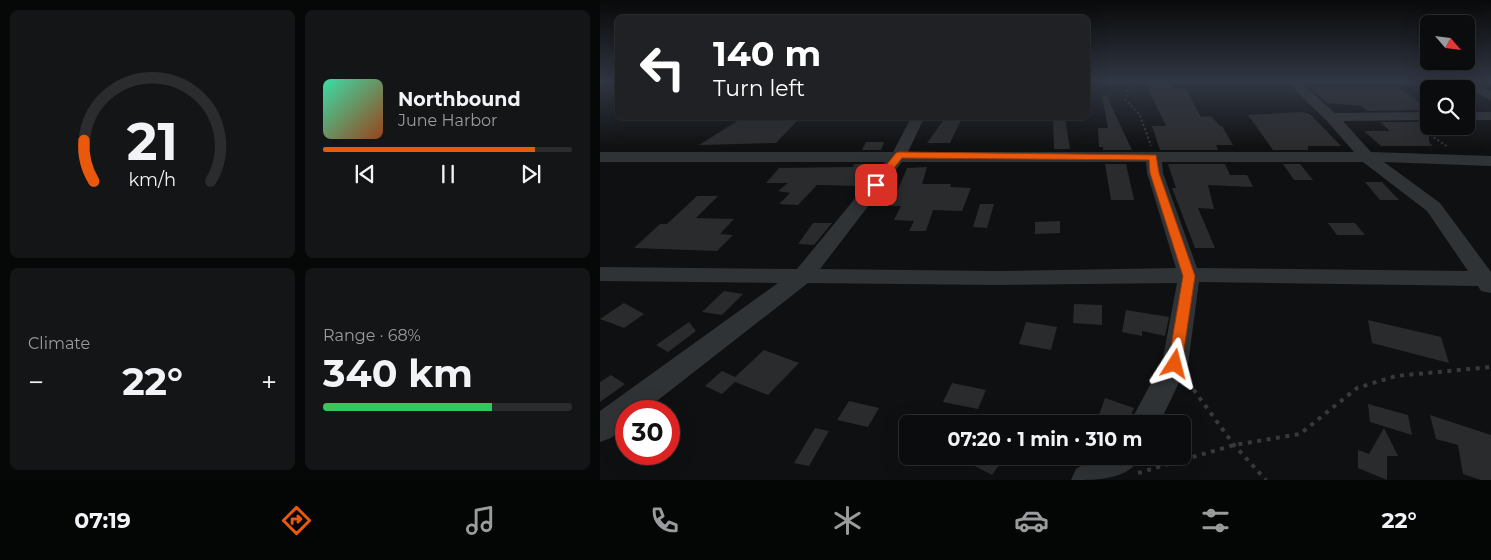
<!DOCTYPE html>
<html lang="en">
<head>
<meta charset="utf-8">
<style>
	:root { --surface:#0b0c0d; --page:#141516; --text:#f1f3f6; --muted:#9a9b9d; --line:#2b2c2e; --accent:#ea580c }
	body { margin:0; font-family:Montserrat,sans-serif; background:var(--page); color:var(--text); height:100vh; display:flex; flex-direction:column; font-size:19px; white-space:nowrap }
	* { box-sizing:border-box; margin:0 }
	p { font-size:16px; color:var(--muted) }
	.icon { flex:none; width:28px; height:28px; fill:none; stroke:currentColor; stroke-width:2; stroke-linecap:round; stroke-linejoin:round }
	.map { position:relative; flex:1; overflow:hidden }
	.side { display:flex; flex-direction:column; gap:10px; padding:10px; background:#060707; width:600px }
	.side>* { flex:none }
	.guide { position:absolute; left:15px; top:15px; width:475px; height:105px; border-radius:8px; box-shadow:0 5px 20px #0002,0 0 0 1px var(--line); background:#202124; color:#fff; overflow:hidden }
	.needle { width:32px; rotate:118deg }
	.fabs { position:absolute; left:820px; top:15px; display:grid; gap:10px }
	.fabs a { display:grid; place-items:center; width:55px; height:55px; border-radius:8px; background:var(--surface); box-shadow:0 5px 20px #0002,0 0 0 1px var(--line); font-size:25px }
	.speed { position:absolute; left:15px; top:400px; display:flex; gap:10px; font-size:25px; font-weight:700; text-align:center }
	.speed>* { display:grid; place-content:center; width:65px; height:65px; border-radius:50%; background:var(--surface); box-shadow:0 5px 20px #0002,0 0 0 1px var(--line); line-height:1 }
	.speed .limit { border:8px solid #d22; background:#fff; color:#111 }
	.pin { position:absolute; display:grid; place-items:center; width:42px; height:42px; color:#fff; margin:-21px; border-radius:10px; box-shadow:0 2px 8px #0006 }
	.me { position:absolute; width:55px; margin:-28px; rotate:9deg; stroke-linejoin:round; filter:drop-shadow(0 0 4px #0008) }
	.turn { display:flex; align-items:center; gap:18px; height:105px; padding:0 15px; font-size:22px }
	.turn .icon { width:65px; height:65px; stroke-width:2.5 }
	.turn b { display:block; font-size:35px; line-height:42px }
	.big { font-size:38px; font-weight:700; line-height:1.1 }
	.side .card { flex:1; display:flex; flex-direction:column; justify-content:center; gap:8px; min-width:0; padding:0 18px; border-radius:8px; background:var(--page) }
	.side .dial { align-items:center; gap:0 }
	.dial svg { height:130px; overflow:visible; fill:none; stroke:var(--line); stroke-width:7; stroke-linecap:round; text-anchor:middle }
	.dial text { fill:var(--text); stroke:none }
	.song { display:flex; align-items:center; gap:15px }
	.cover { width:60px; height:60px; border-radius:8px; background:linear-gradient(135deg,hsl(160 70% 55%),hsl(20 70% 35%)) }
	.played { height:5px; border-radius:2px; background:linear-gradient(90deg,var(--accent) 85%,var(--line) 85%) }
	.keys { display:flex; justify-content:space-around; direction:ltr }
	.heat { display:flex; justify-content:space-between; align-items:center; font-size:28px; direction:ltr }
	.charge { height:8px; border-radius:4px; background:linear-gradient(90deg,#34c759 68%,var(--line) 0) }
	.side .tiles { flex:1; display:grid; gap:10px; grid-template-columns:repeat(2,1fr) }
	.trip { position:absolute; left:299px; top:415px; width:292px; height:50px; border-radius:8px; background:var(--surface); box-shadow:0 5px 20px #0002,0 0 0 1px var(--line); font-weight:700; line-height:50px; text-align:center }
	.tabs { display:flex; height:80px; justify-content:space-around; align-items:center; background:#040505; color:var(--muted) }
	.tabs .icon { width:35px; height:35px }
	.tabs .current { color:var(--accent) }
	.tabs b { font-size:22px; color:var(--text) }
	main { display:flex; flex:1; min-height:0 }
	.map>svg:first-child { display:block }
	.building { fill:#2a2b2d }
	.lines { fill:none; stroke-linecap:round; stroke-linejoin:round }
	.path-far1 { stroke:#363a3d; stroke-width:2; stroke-dasharray:2 2.5; stroke-linecap:butt }
	.path { stroke:#363a3d; stroke-width:4; stroke-dasharray:4 5.5; stroke-linecap:butt }
	.minor { fill:#303336; fill-rule:evenodd }
	.route { fill:#ea580c; stroke:#983908 }
</style>
</head>
<body>
<main>
<section class="side">
<div class="tiles">
<div class="card dial"><svg viewBox="0 0 100 80">
<path d="M14 69A42 42 0 1 1 86 69"/>
<path d="M14 69A42 42 0 0 1 8 44" stroke="#ea580c"/>
<text x="50" y="56" font-size="32" font-weight="700">21</text>
<text x="50" y="72" font-size="11">km/h</text>
</svg></div>
<div class="card">
<div class="song"><i class="cover"></i><div><b>Northbound</b><p>June Harbor</p></div></div>
<div class="played"></div>
<div class="keys"><svg class="icon" aria-label="previous" viewBox="0 0 24 24"><path d="M18 5L8 12l10 7zM5 5v14"/></svg><svg class="icon" aria-label="pause" viewBox="0 0 24 24"><path d="M8 5v14M16 5v14"/></svg><svg class="icon" aria-label="next" viewBox="0 0 24 24"><path d="M6 5l10 7-10 7zM19 5v14"/></svg></div>
</div>
<div class="card"><p>Climate</p>
<div class="heat"><a>−</a><b class="big">22°</b><a>+</a></div>
</div>
<div class="card"><p>Range · 68%</p><b class="big">340 km</b><div class="charge"></div></div>
</div>
</section>
<div class="map">
<svg width="891" height="480" viewBox="0 0 891 480">
	<rect width="100%" height="100%" fill="#0f1011"/>
	<path class="building" d="M545 83H569L572 88H585L601 117 611 116 620 126H622L633 145H616L618 150H560L552 126H566Z
		M709 86H797L829 110 767 111 761 106 727 103Z
		M506 95 532 150H503V147H499L498 128H508L502 96Z
		M701 112 710 114 741 146H708V150H673L648 115Z
		M142 118H200L176 143 99 145Z
		M345 118H362L350 143H327Z
		M453 118H465L470 149H454Z
		M780 122H829V142L833 146H781L764 131H790Z
		M266 142H284L281 150H262Z
		M254 164H274L268 174H265L260 186 217 185 198 205 179 204 190 193 178 191 188 183H166L179 168 253 167Z
		M505 164H526L534 200H511Z
		M568 164H625L630 175H647L653 187 608 185 614 209 598 208 615 248H595L572 188H576Z
		M683 164H700L713 180H694Z
		M327 167 322 184H351L350 187 371 188 362 211 333 210 326 231H309L314 221 294 220 301 206H291L307 168Z
		M765 182H782L799 200H780Z
		M97 196H118L96 218 134 219 120 234 133 235 117 251 34 248 60 224H67Z
		M380 204H394L387 228 373 227Z
		M460 221V233L435 234V222Z
		M213 223H232L214 245 198 244Z
		M728 223H755L765 235H737Z
		M124 291 143 294 122 315 102 312Z
		M24 303 44 314 24 328 0 319Z
		M474 304 502 305V325L473 323Z
		M526 310 569 317 565 336 542 331V336L522 332Z
		M768 320 841 337 849 363 772 343Z
		M89 322 96 331 68 352 56 345Z
		M426 322 457 327 451 350 419 344Z
		M164 350 199 363 168 395 135 382 122 394 105 386 122 371 135 377Z
		M11 375 25 384 0 402V382Z
		M352 383 386 390 378 409 343 402Z
		M505 398 534 408 527 424 499 415Z
		M249 401 279 408 268 427 237 420Z
		M768 404 808 415 812 435 770 422Z
		M830 415 891 435V480H881L863 474 858 445 836 439Z
		M215 428 229 431 209 466 194 463Z
		M784 428 798 456H787V480L758 468V450L769 454Z
		M382 456 399 465 392 475 375 466Z"/>
	<g class="lines">
		<path class="path-far1" d="M527 82 529 86 525 99 540 115 551 146
			M819 127 848 147"/>
		<path class="path" d="M588 382 634 445 666 480
			M538 473 634 445 700 434 757 388 796 376 891 367"/>
		<path class="minor" d="M687 82H700L735 113 829 112V120L743 121 771 152 891 156V166L784 162 840 203 891 272V293L881 291 878 286 599 282 588 364 559 424H529L562 363 577 283 396 285 208 283 44 411H26V425L11 438 0 442V411L178 283 0 281V267L197 269 285 162H0V152H293L311 118H324L308 152H754L726 120ZM302 162H546L547 173 576 268 396 271 220 269ZM562 162H763L827 211 868 271 597 268 563 173Z
			M856 82H871L891 91V100Z
			M866 112H891V120H866Z
			M497 456H541C529 480 498 480 471 480L476 469Z"/>
	</g>
	<linearGradient id="sky" x2="0" y2="1"><stop stop-color="#080909"/><stop offset="0.55" stop-color="#313743"/><stop offset="1" stop-color="#313743" stop-opacity="0"/></linearGradient>
	<rect width="891" height="149" fill="url(#sky)"/>
	<path class="route" d="M299 152 556 155 559 173 595 276 581 369 575 370 570 369 568 364 583 276 550 173 549 160 302 158 279 187H272V183L296 153Z"/>
</svg>
<div class="fabs">
<a><svg class="needle" viewBox="-14 -14 28 28"><path d="M0-13l5 13h-10z" fill="#e53935"/><path d="M0 13l5-13h-10z" fill="#9a9b9d"/></svg></a>
<a><svg class="icon" aria-label="search" viewBox="0 0 24 24"><circle cx="10" cy="10" r="6"/><path d="M15 15l6 6"/></svg></a>
</div>
<div class="speed"><div class="limit">30</div></div>
<div class="pin" style="left:276px;top:185px;background:#d93025"><svg class="icon" aria-label="arrive" viewBox="0 0 24 24"><path d="M6 21V4h12l-3 4 3 4H6"/></svg></div>
<svg class="me" style="left:575px;top:364px" viewBox="-20 -20 40 40"><path d="M0-17L14 15 0 8-14 15z" fill="#ea580c" stroke="#fff" stroke-width="4"/></svg>
<div class="trip">07:20 · 1 min · 310 m</div>
<div class="guide">
<div class="turn"><svg class="icon" aria-label="left" viewBox="0 0 24 24"><path d="M17 20v-9H6M10 6l-5 5 5 5"/></svg><div><b>140 m</b>Turn left</div></div>
</div>
</div>
</main>
<nav class="tabs">
<b>07:19</b>
<svg class="icon current" aria-label="directions" viewBox="0 0 24 24"><path d="M12 3l9 9-9 9-9-9zM9 14v-3h6M13 9l2 2-2 2"/></svg>
<svg class="icon" aria-label="music" viewBox="0 0 24 24"><path d="M9 18V5l10-2v13"/><circle cx="6" cy="18" r="3"/><circle cx="16" cy="16" r="3"/></svg>
<svg class="icon" aria-label="phone" viewBox="0 0 24 24"><path d="M5 4h4l2 5-3 2q2 4 5 5l2-3 5 2v4C11 20 4 13 5 4z"/></svg>
<svg class="icon" aria-label="climate" viewBox="0 0 24 24"><path d="M12 3v18M4 7l16 10M4 17L20 7"/></svg>
<svg class="icon" aria-label="car" viewBox="0 0 24 24"><path d="M5 17H2v-5l4-1 3-4h7l3 4 3 1v5h-3M9 17h6M6 11h13"/><circle cx="7" cy="17" r="2"/><circle cx="17" cy="17" r="2"/></svg>
<svg class="icon" aria-label="filters" viewBox="0 0 24 24"><path d="M4 7h16M4 17h16"/><circle cx="9" cy="7" r="2"/><circle cx="15" cy="17" r="2"/></svg>
<b>22°</b>
</nav>
</body>
</html>
